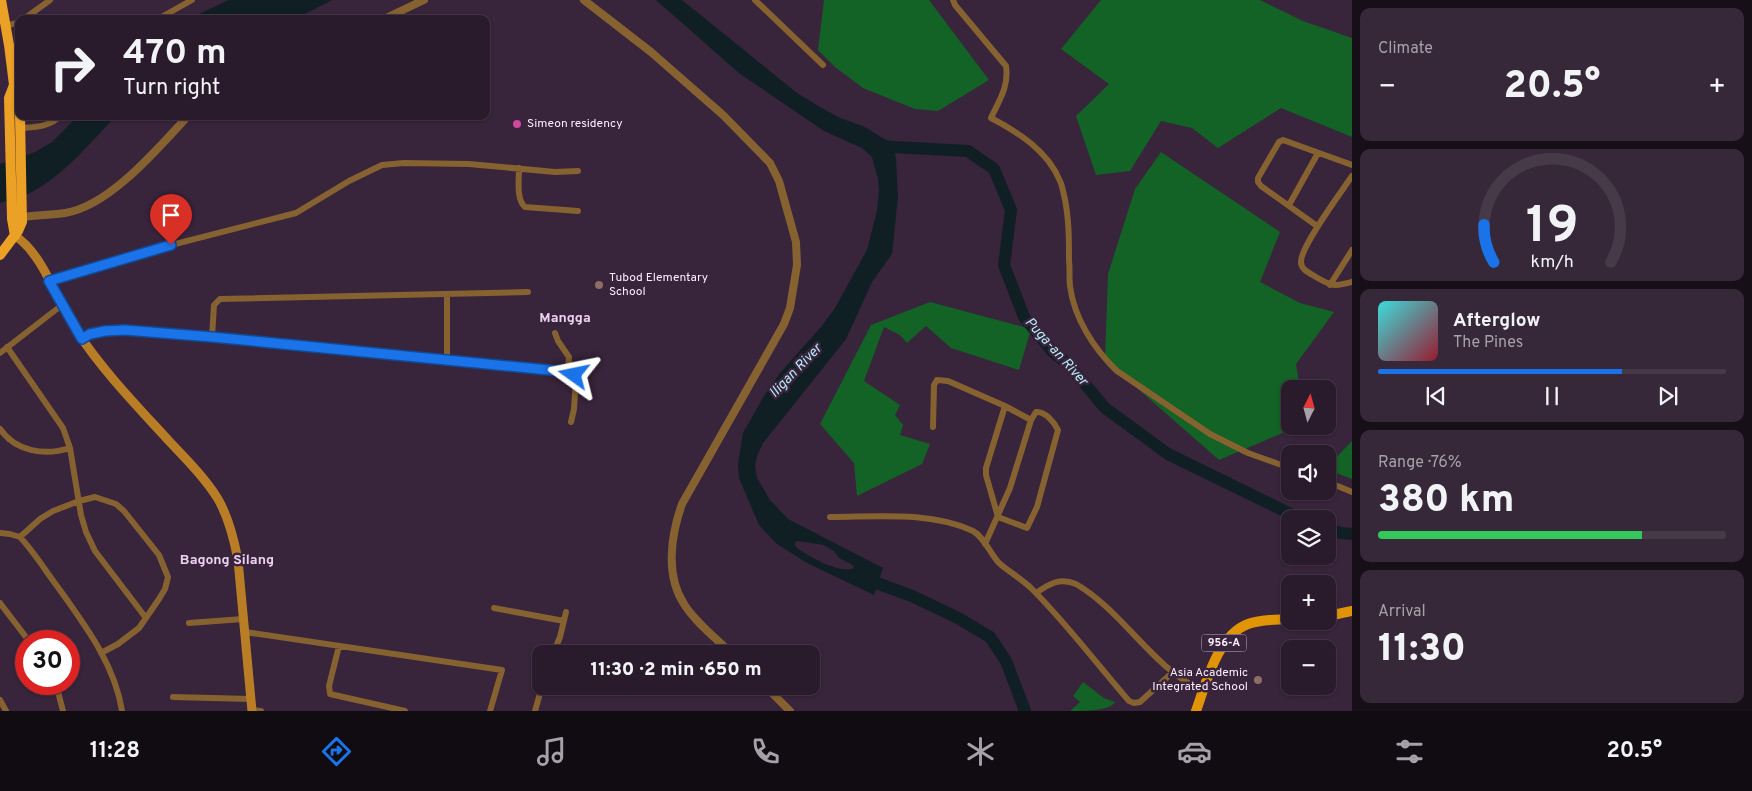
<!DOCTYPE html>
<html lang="en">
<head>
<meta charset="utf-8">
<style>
	:root { --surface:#2a1b2c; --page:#362838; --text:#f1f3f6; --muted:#a5a1a9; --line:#463948; --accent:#1a73e8 }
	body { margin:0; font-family:Overpass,sans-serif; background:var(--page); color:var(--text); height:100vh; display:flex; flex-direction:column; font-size:19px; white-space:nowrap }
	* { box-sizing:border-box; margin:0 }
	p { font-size:16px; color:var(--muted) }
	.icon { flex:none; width:28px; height:28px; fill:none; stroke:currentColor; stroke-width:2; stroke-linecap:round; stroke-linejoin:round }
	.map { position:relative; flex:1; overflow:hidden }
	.sheet { display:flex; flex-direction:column; gap:8px; padding:8px; background:#170f18; width:400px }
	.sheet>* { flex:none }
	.hud { position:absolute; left:15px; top:15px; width:475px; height:105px; border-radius:10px; box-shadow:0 1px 4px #0004,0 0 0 1px var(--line); background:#2a1b2c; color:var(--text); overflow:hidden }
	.needle { width:32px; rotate:6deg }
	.tools { position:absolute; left:1281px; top:380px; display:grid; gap:10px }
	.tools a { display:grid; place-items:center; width:55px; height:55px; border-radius:10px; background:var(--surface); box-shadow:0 1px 4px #0004,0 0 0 1px var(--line); font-size:25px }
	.speed { position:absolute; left:15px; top:630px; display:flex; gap:10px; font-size:25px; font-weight:700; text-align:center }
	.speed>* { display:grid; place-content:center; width:65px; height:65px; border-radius:50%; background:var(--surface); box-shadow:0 1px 4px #0004,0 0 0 1px var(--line); line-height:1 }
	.speed .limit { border:8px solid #d22; background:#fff; color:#111 }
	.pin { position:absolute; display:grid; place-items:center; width:42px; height:42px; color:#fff; margin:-51px -21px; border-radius:50% 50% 50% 0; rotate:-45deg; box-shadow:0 0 5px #0007 }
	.pin .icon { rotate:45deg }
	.me { position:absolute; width:55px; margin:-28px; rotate:282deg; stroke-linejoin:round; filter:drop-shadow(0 0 4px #0008) }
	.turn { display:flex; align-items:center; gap:18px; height:105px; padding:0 25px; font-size:22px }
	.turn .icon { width:65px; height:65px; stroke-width:2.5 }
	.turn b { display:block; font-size:35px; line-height:42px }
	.big { font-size:38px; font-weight:800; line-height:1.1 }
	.sheet .tile { flex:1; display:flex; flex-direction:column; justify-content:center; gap:8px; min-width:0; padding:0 18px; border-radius:10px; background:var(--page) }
	.sheet .dial { align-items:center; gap:0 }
	.dial svg { height:130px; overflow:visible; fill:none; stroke:var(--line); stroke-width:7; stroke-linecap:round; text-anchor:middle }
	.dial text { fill:var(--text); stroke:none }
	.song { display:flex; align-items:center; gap:15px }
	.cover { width:60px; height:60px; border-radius:8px; background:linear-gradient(135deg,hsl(180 70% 55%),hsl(350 70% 35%)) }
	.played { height:5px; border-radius:2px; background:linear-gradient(90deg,var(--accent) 70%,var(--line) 70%) }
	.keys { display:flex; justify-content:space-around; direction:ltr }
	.heat { display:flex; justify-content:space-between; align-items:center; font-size:28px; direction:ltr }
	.charge { height:8px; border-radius:4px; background:linear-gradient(90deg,#34c759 76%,var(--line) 0) }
	.trip { position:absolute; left:532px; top:645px; width:288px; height:50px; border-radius:10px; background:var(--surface); box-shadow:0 1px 4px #0004,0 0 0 1px var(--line); font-weight:800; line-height:50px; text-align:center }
	.dock { display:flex; height:80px; justify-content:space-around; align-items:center; background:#110b12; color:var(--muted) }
	.dock .icon { width:35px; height:35px }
	.dock .current { color:var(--accent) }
	.dock b { font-size:22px; color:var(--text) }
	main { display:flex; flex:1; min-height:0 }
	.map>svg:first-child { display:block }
	.forest { fill:#126325 }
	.water { fill:#0f1f24; fill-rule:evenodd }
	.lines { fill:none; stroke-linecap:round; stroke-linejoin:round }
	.river { stroke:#0f1f24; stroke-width:12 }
	.minor { stroke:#866230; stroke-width:6 }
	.tertiary { stroke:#866230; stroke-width:8 }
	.secondary { stroke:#b97e25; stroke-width:9 }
	.primary { stroke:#e09406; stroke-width:10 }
	.trunk { stroke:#eba125; stroke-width:10 }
	.route-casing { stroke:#114b97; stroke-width:12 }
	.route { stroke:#1a73e8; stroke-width:9 }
	.hotel-dot { fill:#d1479c; stroke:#38243b; stroke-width:2 }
	.education-dot { fill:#8d6e63; stroke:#38243b; stroke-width:2 }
	.labels { text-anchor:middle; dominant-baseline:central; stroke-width:5; stroke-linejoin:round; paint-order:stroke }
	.shield { fill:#38243b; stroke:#c0b1c2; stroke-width:1 }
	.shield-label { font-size:11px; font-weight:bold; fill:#faedfc }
	.poi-label { font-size:12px; fill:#faedfc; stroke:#38243b; text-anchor:start }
	.neighbourhood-label { font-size:14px; font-weight:bold; fill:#ebd1ef; stroke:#38243b }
	.water-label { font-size:14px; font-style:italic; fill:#b5ecfc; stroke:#38243b }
</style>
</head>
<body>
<main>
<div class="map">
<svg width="1352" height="711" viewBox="0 0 1352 711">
	<rect width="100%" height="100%" fill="#38243b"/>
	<path class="forest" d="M824 0H929L989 80 938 111 915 109 863 88 835 67 818 50Z
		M1101 0H1260L1303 21 1352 38V137L1281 108 1218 148 1192 128 1161 121 1130 171 1096 175 1076 116 1109 84 1061 49Z
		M1161 152 1280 232 1260 282 1300 303 1334 312 1296 364 1300 389H1290V426H1299L1219 460 1105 360 1108 274 1135 189Z
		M930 302 1031 329 1019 370 951 348 926 326 907 343 900 335 884 327 864 381 900 405 895 415 903 425 900 435 930 444 922 464 857 496 854 463 820 424 871 325Z
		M1352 441V479L1328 470V466Z
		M1083 682 1104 698 1115 702C1110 711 1083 711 1070 711L1080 702 1073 696Z"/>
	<path class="water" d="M229 0H332L295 19H188Z
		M656 0H682L797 93 820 107 840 118 865 127 889 142 894 150 896 159 898 197 892 254 872 282 846 339 763 443 757 456 755 466 757 478 770 500 788 519 883 568 874 595 807 563 777 544 759 525 739 478 738 464 743 433 764 396 780 373 821 327 835 308 867 250 877 211 879 191 878 179 872 157 862 148 824 131 739 73ZM797 541 824 545 834 551 839 558 853 565 854 568C841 575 807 556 796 547L795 543Z
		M78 116H116C89 144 62 178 26 195 18 198 8 200 0 203V164L35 152 52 142Z"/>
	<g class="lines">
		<path class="river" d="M876 146 968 151 994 169 1011 210 1004 265 1024 317 1052 351 1069 365 1105 408 1168 454 1301 519
			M1328 528 1340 533 1352 534
			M863 578 912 596 958 618 990 637 1006 661 1025 711"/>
		<path class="minor" d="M755 0 823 65
			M953 0 955 5 1006 66C1009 86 1000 99 991 118 1018 132 1048 151 1060 181 1062 185 1063 191 1064 195 1069 217 1069 238 1069 260 1070 268 1069 278 1070 286 1074 318 1094 349 1117 371L1210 434 1248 453 1290 468
			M24 19 50 0
			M158 19 192 0
			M6 26 19 22
			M21 128C34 127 50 127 60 116
			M519 168C519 180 516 199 525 207L578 211
			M1352 176C1342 191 1300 247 1301 262 1301 270 1310 273 1316 277 1331 286 1335 287 1352 282
			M1289 205 1318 153
			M1317 226 1261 186 1258 182V178L1279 142 1283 140 1352 165
			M49 281 144 252 296 213 349 181 382 165 404 163 469 164 555 172 578 171
			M1330 285 1352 250
			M555 333 558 341 569 357 568 372
			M212 337 214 305 220 299 528 292
			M82 339 90 334 105 331 125 330 212 337 568 372 572 373 576 378 574 409 571 422
			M7 347 63 428 70 448 81 515 86 532 95 551 146 618
			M0 353 62 305
			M447 360V294
			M1005 406 986 468V475L998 517 1027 528 1037 507 1058 430C1054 422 1045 411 1036 412L1031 420
			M933 427 934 385 937 380 948 381 1005 406 1031 420 1010 488 985 544
			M0 429C16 452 45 456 70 448
			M1328 482 1352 492
			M830 517C876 517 930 511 973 531 984 537 990 553 999 563 1009 572 1022 579 1032 589 1067 624 1096 663 1129 701L1134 703 1140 702 1173 672
			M0 533 10 534 20 537C34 552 45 570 57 586 84 624 115 664 122 711
			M20 537 40 519 53 511 79 501 95 497 116 504 124 511 159 555 168 577 165 589 159 599 139 628 118 644 101 653
			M1036 593C1049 584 1060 577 1076 584 1124 612 1152 668 1203 691
			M0 603 29 641
			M494 608 564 621
			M189 623 243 619
			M245 632 502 670 490 711
			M339 646 329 686 330 694 405 711
			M553 654 560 637 566 612
			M56 684 63 711
			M173 697 250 699
			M0 700 6 711
			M252 710 261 711
			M535 711 542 686"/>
		<path class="tertiary" d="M584 0 651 52 723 115 770 163 779 181 796 242 797 265 790 308 784 324 682 504C671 535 665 575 684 604 695 622 717 639 732 654
			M384 19 424 0
			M23 217C37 215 52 215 65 213 110 206 158 148 188 116
			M765 686 790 711"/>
		<path class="secondary" d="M15 236C42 252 58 303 76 330 102 370 137 406 169 441 186 459 205 478 218 499 229 518 234 539 238 560L252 711"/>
		<path class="primary" d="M1328 616 1352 611
			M1196 711C1206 683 1218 635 1248 624 1261 619 1276 620 1290 619"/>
		<path class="trunk" d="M1 0 9 45 14 85 19 97
			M14 85 9 98 12 219 15 236
			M0 255 18 231 22 222 20 116"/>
	</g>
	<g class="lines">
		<g class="route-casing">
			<path id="route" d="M171 245 49 281 82 339 90 334 105 331 125 330 212 337 549 370 568 372 574 375"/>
		</g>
		<use href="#route" class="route"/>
	</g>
	<circle class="hotel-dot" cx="517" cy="124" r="5"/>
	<g class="education-dot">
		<circle cx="599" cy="285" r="5"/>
		<circle cx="1258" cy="680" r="5"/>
	</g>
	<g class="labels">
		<rect class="shield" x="1201.5" y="634.5" width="45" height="17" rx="4"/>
		<g class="shield-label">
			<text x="1224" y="643">956-A</text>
		</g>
		<g class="poi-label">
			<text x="527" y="124">Simeon residency</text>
			<text x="609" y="278">Tubod Elementary<tspan x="609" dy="14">School</tspan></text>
			<text x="1248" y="673" text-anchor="end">Asia Academic<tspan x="1248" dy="14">Integrated School</tspan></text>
		</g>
		<g class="neighbourhood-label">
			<text x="565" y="318">Mangga</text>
			<text x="227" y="560">Bagong Silang</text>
		</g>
		<g class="water-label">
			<text transform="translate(1056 352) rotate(48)">Puga-an River</text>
			<text transform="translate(796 371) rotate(-46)">Iligan River</text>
		</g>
	</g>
</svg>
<div class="tools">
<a><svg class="needle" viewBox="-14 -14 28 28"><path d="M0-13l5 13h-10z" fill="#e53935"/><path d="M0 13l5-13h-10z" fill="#a5a1a9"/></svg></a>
<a><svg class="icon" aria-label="sound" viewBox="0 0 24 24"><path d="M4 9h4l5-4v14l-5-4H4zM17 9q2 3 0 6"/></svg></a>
<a><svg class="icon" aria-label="layers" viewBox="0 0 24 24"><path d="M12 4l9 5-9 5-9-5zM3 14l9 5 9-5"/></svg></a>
<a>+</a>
<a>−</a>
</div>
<div class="speed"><div class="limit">30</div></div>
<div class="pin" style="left:171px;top:245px;background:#d93025"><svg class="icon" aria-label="arrive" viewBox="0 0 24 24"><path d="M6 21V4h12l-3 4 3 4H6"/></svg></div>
<svg class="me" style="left:574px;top:375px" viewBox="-20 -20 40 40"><path d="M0-17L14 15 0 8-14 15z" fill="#1a73e8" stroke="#fff" stroke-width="4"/></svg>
<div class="trip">11:30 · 2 min · 650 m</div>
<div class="hud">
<div class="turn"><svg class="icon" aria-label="right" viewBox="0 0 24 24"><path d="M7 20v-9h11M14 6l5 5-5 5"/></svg><div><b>470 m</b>Turn right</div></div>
</div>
</div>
<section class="sheet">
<div class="tile"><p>Climate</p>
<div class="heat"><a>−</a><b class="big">20.5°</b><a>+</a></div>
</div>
<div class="tile dial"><svg viewBox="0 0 100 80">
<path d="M14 69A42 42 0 1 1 86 69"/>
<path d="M14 69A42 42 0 0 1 8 46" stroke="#1a73e8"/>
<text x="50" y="56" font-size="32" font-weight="700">19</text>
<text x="50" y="72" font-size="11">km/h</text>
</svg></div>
<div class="tile">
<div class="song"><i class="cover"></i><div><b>Afterglow</b><p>The Pines</p></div></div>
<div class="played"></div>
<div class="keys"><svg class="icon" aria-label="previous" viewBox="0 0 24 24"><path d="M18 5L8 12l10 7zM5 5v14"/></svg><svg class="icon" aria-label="pause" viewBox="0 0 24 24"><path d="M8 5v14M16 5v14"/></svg><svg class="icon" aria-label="next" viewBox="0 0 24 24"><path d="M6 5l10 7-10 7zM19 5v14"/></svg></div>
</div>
<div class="tile"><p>Range · 76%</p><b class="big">380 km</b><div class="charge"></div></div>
<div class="tile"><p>Arrival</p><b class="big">11:30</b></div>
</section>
</main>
<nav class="dock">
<b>11:28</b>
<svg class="icon current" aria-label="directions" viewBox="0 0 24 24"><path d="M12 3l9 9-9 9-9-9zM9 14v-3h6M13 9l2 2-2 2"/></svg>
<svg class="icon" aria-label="music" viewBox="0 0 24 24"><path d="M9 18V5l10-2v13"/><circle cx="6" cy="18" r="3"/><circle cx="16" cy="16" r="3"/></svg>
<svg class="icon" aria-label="phone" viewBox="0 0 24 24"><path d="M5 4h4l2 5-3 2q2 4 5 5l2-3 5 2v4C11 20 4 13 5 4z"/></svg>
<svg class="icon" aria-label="climate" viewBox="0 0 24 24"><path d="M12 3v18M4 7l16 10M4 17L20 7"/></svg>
<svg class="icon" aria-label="car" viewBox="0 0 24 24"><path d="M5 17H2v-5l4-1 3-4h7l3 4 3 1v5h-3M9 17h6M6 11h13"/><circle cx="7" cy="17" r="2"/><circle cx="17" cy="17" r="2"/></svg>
<svg class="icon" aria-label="filters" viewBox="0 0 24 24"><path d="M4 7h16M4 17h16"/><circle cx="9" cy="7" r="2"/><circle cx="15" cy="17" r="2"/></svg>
<b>20.5°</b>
</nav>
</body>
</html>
